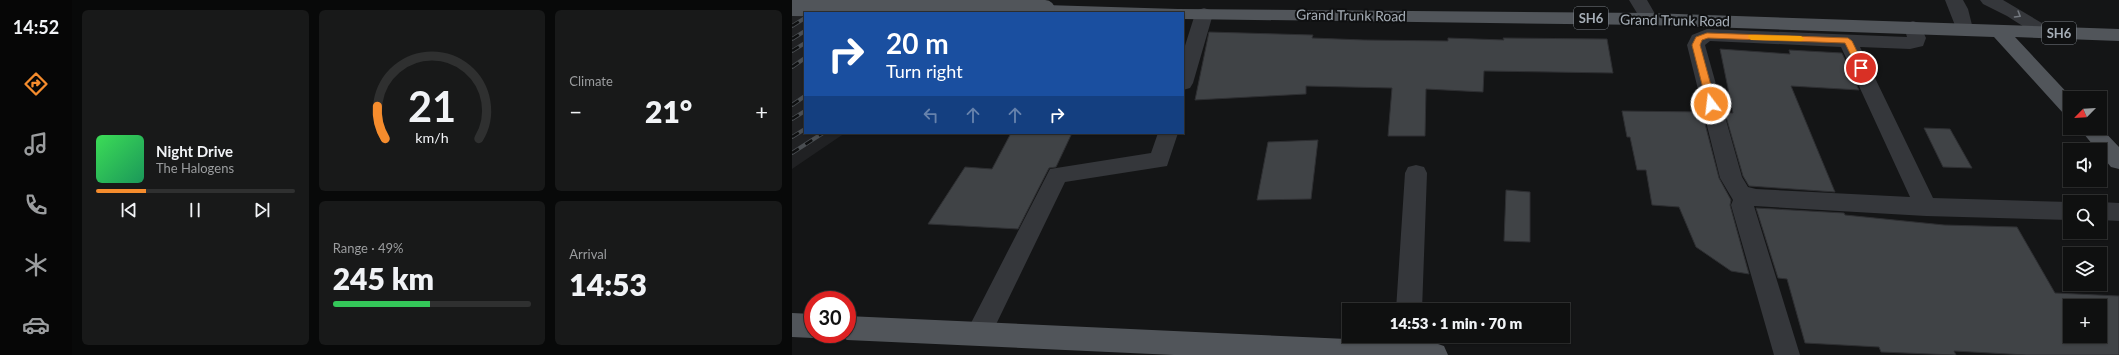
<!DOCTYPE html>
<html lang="en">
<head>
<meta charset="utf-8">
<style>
	:root { --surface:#0f1010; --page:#181919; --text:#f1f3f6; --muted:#9b9d9f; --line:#2f3030; --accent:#f58c2d }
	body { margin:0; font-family:Lato,sans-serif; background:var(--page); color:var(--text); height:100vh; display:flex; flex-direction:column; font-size:15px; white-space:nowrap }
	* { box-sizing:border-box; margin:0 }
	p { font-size:13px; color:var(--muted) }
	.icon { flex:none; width:22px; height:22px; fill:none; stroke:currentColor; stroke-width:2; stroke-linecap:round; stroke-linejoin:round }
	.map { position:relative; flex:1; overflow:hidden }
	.drawer { display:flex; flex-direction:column; gap:10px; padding:10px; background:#080909; width:720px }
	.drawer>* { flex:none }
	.top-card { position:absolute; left:12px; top:12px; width:380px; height:122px; border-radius:0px; box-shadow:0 1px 3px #0004,0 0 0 1px var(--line); background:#1a4fa0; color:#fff; overflow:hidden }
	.needle { width:26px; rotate:246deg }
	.buttons { position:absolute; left:1271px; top:91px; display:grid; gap:8px }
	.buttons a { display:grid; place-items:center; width:44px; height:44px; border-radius:0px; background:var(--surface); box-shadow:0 1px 3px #0004,0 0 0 1px var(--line); font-size:20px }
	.speed { position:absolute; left:12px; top:291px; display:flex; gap:8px; font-size:20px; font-weight:700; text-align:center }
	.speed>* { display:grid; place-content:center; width:52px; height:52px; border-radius:50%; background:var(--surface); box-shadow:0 1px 3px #0004,0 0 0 1px var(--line); line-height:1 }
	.speed .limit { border:6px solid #d22; background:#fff; color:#111 }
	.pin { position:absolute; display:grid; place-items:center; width:34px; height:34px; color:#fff; margin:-17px; border:2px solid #fff; border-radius:50%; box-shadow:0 1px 4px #0007 }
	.me { position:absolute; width:44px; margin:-22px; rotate:345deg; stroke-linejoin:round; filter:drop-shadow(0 0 3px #0008) }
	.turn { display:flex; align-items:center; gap:14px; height:84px; padding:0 16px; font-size:18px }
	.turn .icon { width:52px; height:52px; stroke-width:2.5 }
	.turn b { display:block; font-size:28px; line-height:34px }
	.lanes { display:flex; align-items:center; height:38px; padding:0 16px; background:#0003; justify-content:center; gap:20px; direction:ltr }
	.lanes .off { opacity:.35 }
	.big { font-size:30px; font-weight:800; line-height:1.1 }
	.drawer .card { flex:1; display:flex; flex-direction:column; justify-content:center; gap:6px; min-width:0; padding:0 14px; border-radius:6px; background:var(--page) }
	.drawer .dial { align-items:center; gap:0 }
	.dial svg { height:104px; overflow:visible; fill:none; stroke:var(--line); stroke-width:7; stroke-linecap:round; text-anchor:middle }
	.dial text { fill:var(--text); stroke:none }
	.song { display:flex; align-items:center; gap:12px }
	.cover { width:48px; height:48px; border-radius:6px; background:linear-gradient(135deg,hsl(130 70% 55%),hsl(150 70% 35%)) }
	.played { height:4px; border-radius:2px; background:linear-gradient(90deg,var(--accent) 25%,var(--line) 25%) }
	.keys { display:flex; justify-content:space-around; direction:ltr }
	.heat { display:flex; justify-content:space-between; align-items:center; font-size:22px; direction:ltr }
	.charge { height:6px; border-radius:3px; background:linear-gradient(90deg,#34c759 49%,var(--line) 0) }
	.drawer .tiles { flex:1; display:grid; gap:10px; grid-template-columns:repeat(3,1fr) }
	.card:first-child { grid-row:span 2 }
	.trip { position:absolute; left:550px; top:303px; width:228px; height:40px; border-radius:0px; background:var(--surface); box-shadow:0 1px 3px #0004,0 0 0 1px var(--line); font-weight:800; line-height:40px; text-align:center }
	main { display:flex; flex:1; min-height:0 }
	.tab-bar { display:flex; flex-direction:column; width:72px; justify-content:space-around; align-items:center; background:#060606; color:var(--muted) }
	.tab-bar .icon { width:28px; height:28px }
	.tab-bar .current { color:var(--accent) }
	.tab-bar b { font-size:18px; color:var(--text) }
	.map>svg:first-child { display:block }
	.built { fill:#202123 }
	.building { fill:#404346; stroke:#2e2f32; fill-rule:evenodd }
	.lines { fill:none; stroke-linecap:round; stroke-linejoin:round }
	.minor { fill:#35373b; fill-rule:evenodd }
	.major { fill:#51555a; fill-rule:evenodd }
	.rail-casing { stroke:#4a4e52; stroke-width:4 }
	.rail { stroke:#0f1011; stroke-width:2.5; stroke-dasharray:8; stroke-linecap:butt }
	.major-bridge { stroke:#51555a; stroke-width:20 }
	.oneway { stroke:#73787f }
	.route { fill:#f58c2d; stroke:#9f5b1d }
	.slow { fill:#f59e0b }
	.labels { text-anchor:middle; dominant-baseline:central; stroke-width:4; stroke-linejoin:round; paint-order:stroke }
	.shield { fill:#0f1011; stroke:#797f85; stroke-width:1 }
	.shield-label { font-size:13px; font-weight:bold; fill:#a6aeb7 }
	.street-label { font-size:14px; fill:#a6aeb7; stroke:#0f1011 }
</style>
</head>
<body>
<main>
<nav class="tab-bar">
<b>14:52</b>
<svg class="icon current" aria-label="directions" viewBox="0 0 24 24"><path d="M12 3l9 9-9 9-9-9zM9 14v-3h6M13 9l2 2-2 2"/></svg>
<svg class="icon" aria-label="music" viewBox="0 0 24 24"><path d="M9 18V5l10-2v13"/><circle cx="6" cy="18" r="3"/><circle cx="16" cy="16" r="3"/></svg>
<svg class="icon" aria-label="phone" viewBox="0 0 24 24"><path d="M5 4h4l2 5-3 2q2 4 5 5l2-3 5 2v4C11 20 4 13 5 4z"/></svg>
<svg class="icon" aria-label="climate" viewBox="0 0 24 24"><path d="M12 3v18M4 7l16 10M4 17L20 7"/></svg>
<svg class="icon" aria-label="car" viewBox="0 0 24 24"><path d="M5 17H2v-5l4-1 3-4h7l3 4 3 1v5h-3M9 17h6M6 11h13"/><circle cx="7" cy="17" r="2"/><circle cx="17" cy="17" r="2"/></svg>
</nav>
<section class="drawer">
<div class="tiles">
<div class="card">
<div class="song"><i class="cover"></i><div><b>Night Drive</b><p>The Halogens</p></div></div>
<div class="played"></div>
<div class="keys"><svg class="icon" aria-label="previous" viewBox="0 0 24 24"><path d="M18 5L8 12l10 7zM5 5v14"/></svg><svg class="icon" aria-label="pause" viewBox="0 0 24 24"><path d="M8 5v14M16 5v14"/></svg><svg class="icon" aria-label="next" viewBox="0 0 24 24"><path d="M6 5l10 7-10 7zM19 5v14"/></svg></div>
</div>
<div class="card dial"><svg viewBox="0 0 100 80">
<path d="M14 69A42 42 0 1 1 86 69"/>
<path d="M14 69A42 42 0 0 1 8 44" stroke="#f58c2d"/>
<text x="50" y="56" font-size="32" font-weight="700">21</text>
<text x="50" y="72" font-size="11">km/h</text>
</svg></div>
<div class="card"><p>Climate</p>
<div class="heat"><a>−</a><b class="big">21°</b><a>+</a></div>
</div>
<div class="card"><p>Range · 49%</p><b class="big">245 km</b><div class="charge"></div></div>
<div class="card"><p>Arrival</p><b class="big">14:53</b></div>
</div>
</section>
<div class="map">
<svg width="1327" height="355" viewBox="0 0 1327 355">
	<rect width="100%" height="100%" fill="#141516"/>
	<path class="built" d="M0 0H247L228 13H13V133H53L0 169Z"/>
	<path class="building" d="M417 32 521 35 520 38 572 40 656 41V38L712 40 711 38 815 39 821 73 692 71 691 92 634 89 633 136H596L600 88 514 86V94L403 100Z
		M928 49 998 54 997 50 1050 53 1067 90 999 86 1043 192 957 186 951 176 933 113H941Z
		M830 111 910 112 927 178 939 200 938 205 957 274 939 271 904 247 887 207 860 205 854 170H845L838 137H835Z
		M1132 128 1158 129 1180 168 1151 167Z
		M219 133H280L264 167 257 168 226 229 136 224 173 167 200 169Z
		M526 140 519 199 465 200 476 142Z
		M714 190 738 192V242L712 241Z
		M964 208 1052 213 1053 215 1152 225 1225 227 1263 293 1327 296V355H1234L1162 351 1164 355H1162L1089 352 1087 347 1013 343 995 279 986 278ZM1278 306H1308V336H1278Z"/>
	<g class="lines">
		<path class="minor" d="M837 0H855L866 19 863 23 857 25 851 23Z
			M1153 0H1171L1176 9 1181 29 1178 33 1172 35 1166 33Z
			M1188 0H1211L1260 29 1263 33 1260 37 1254 39 1248 37 1215 16 1191 4Z
			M412 8 418 10 421 14 401 83 398 88 391 90V52L403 14 406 10Z
			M1121 21 1127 23 1134 38 1131 46 1118 49 1068 47 1141 198 1278 202V220L1134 216 962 206 1008 355H982L939 205 941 200 928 178 895 45 900 35 915 29 1115 37 1112 27 1115 23ZM918 41 1049 47 1118 197 964 189 956 187 950 177 913 45Z
			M366 133H386L375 166 273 182 196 341 187 345 178 341 174 333 178 325 258 169 359 153Z
			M624 165 632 167 635 173 630 310H604L613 173 616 167Z
			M1308 202 1327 203V221L1308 220Z
			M602 336H628L627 355H601Z"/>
		<path class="major" d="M253 5 386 9 857 13 1327 29V41L1223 37 1280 98H1278V115L1271 113 1202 37 857 25 391 19V13H246L244 10 247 6Z
			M1308 127 1327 147V169L1319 167 1308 154V150H1305L1287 128Z
			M0 313 21 314V334H30L21 338 0 337Z
			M55 316 643 343 652 346 656 355H382L55 340 45 334H55Z"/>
		<g class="rail-casing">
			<path id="rail" d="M21 13 43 0
				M43 13 64 0
				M60 13 80 0
				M82 13 102 0
				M139 13 157 0
				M161 13 180 0
				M181 13 200 0
				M200 13 219 0
				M0 14 24 0
				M0 26 13 18
				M0 39 13 31
				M0 51 13 43
				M0 67 13 58
				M0 105 13 96
				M0 119 13 111
				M0 137 13 129
				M0 153 31 133"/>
		</g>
		<use href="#rail" class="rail"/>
		<path class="major-bridge" d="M0 6 253 10"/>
	</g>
	<defs><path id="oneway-chevron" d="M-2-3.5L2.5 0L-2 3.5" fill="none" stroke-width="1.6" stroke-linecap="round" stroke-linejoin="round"/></defs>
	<use class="oneway" href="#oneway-chevron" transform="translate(1226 15) rotate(31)"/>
	<path class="route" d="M915 33 1056 38 1060 41 1073 68 1069 71 1066 70 1053 43 916 38 910 40 908 45 924 104 919 107 915 104 900 45 904 37Z"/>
	<path class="slow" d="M957 35 1009 36 1013 39 1009 41 959 40 956 37Z"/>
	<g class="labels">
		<g class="shield">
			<rect x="782" y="7" width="34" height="22" rx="3"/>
			<rect x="1250" y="22" width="34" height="22" rx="3"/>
		</g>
		<g class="shield-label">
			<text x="799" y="18">SH6</text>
			<text x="1267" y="33">SH6</text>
		</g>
		<g class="street-label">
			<text transform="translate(559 15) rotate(1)">Grand Trunk Road</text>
			<text transform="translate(883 20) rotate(1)">Grand Trunk Road</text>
		</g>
	</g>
</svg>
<div class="buttons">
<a><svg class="needle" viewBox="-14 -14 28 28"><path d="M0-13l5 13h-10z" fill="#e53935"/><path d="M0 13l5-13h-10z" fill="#9b9d9f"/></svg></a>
<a><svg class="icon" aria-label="sound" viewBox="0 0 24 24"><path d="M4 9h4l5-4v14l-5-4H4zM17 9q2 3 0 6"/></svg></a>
<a><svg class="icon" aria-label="search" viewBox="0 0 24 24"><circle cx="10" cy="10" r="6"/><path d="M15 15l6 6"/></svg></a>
<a><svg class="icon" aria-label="layers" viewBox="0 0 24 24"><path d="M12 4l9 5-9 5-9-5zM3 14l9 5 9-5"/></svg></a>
<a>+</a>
</div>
<div class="speed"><div class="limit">30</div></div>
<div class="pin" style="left:1069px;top:68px;background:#d93025"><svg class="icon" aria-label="arrive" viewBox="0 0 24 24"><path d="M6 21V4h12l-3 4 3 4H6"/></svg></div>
<svg class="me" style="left:919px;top:104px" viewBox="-20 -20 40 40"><circle r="17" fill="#f58c2d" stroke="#fff" stroke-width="3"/><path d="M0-11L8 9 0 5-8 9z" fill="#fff"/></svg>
<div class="trip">14:53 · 1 min · 70 m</div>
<div class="top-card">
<div class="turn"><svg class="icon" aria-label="right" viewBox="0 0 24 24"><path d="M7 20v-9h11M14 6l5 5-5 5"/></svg><div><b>20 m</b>Turn right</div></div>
<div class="lanes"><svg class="icon off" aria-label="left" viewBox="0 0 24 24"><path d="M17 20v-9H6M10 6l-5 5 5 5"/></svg><svg class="icon off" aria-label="ahead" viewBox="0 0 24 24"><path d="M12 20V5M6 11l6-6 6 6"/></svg><svg class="icon off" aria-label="ahead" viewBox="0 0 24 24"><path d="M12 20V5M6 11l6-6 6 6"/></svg><svg class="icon" aria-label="right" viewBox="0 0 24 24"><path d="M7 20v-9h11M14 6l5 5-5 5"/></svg></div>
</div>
</div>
</main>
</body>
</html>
